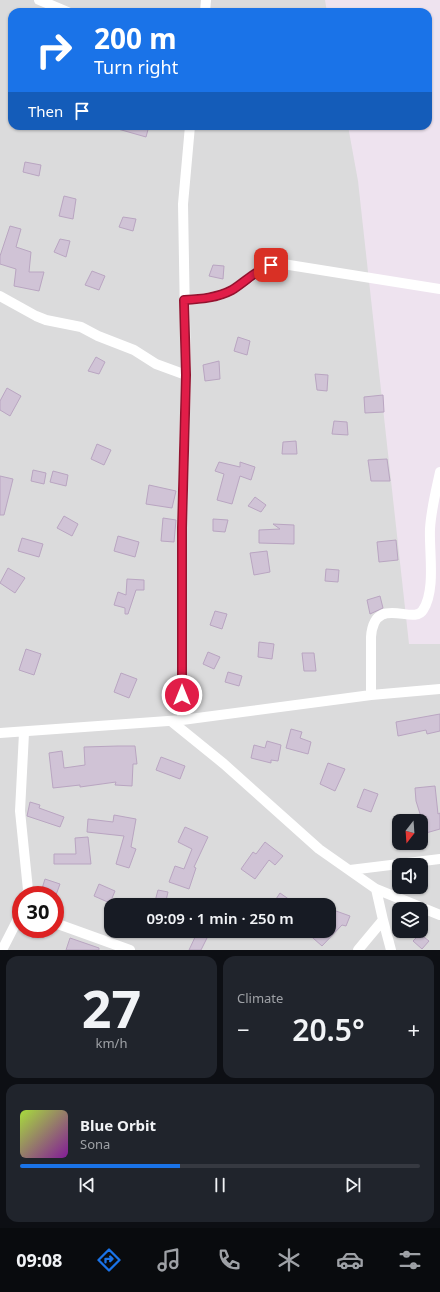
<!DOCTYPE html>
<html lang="en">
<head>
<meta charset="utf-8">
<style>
	:root { --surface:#171b24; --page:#20242c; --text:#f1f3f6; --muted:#9ea1a6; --line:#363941; --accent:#1a73e8 }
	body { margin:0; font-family:"Noto Sans",sans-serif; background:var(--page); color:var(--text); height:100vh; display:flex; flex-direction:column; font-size:15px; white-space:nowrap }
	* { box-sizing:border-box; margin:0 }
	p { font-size:13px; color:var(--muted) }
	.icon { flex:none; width:22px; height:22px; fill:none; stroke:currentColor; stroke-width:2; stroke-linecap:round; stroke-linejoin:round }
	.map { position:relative; height:950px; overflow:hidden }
	.sheet { display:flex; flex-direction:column; gap:6px; padding:6px; background:#0d0f14; flex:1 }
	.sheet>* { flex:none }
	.hud { position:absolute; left:8px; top:8px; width:424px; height:122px; border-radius:12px; box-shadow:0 1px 3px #0004; background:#1a73e8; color:#fff; overflow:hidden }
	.needle { width:26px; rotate:197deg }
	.tools { position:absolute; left:392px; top:814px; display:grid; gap:8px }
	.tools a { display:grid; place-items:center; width:36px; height:36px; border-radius:8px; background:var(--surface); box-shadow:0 1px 3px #0004; font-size:20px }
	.speed { position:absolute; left:12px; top:886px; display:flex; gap:8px; font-size:20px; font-weight:700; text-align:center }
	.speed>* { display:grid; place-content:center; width:52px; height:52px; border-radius:50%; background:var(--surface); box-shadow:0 1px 3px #0004; line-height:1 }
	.speed .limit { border:6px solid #d22; background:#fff; color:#111 }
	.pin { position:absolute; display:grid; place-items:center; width:34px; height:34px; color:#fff; margin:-17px; border-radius:8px; box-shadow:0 2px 6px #0006 }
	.me { position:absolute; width:44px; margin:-22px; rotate:0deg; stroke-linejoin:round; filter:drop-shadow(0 0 3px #0008) }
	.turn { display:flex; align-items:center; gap:14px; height:84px; padding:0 20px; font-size:18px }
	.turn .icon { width:52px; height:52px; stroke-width:2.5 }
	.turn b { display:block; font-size:28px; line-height:34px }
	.then { display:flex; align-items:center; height:38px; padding:0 20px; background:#0003; gap:8px; font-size:15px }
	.big { font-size:30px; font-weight:600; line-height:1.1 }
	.sheet .tile { flex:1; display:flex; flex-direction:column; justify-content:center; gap:6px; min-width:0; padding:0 14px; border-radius:12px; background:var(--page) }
	.sheet .dial { align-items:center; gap:0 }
	.dial b { font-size:52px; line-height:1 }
	.song { display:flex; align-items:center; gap:12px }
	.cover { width:48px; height:48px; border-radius:6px; background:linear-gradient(135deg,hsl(80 70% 55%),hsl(290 70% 35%)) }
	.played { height:4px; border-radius:2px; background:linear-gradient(90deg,var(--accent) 40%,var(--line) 40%) }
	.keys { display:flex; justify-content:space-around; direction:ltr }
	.heat { display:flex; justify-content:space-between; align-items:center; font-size:22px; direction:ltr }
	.sheet .tiles { flex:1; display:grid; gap:6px; grid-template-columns:1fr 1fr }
	.tile:last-child { grid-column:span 2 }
	.trip { position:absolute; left:104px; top:898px; width:232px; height:40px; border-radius:12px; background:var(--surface); box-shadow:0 1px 3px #0004; font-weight:600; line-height:40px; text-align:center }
	.tabs { display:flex; height:64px; justify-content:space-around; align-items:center; background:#090b0e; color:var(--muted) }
	.tabs .icon { width:28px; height:28px }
	.tabs .selected { color:var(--accent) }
	.tabs b { font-size:18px; color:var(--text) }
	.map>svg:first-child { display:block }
	.residential { fill:#dbdbdc; fill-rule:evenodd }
	.building { fill:#d0c3d6; stroke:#b9a5c1 }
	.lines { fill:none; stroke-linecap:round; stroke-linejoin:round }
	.minor { stroke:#fff; stroke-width:10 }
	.route-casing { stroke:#92132f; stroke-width:10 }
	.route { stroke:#e11d48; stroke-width:7 }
</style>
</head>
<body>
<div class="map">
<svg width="440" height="950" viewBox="0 0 440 950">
	<rect width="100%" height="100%" fill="#eee3ef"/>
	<path class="residential" d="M0 0H325L327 12H12V126H348L358 181 409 644H440V950H0ZM399 821H421V843H399ZM399 865H421V887H399ZM21 895H55V929H21ZM111 905H329V931H111ZM399 909H421V931H399Z"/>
	<path class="building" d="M118 126H149L146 137 118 129Z
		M25 162 41 165 39 176 23 172Z
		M64 196 76 199 73 219 59 216Z
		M123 217 136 219 133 231 119 227Z
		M10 226 21 229 16 247 31 252 29 272H44L39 291 14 286 16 269 0 264V256Z
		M60 239 70 241 66 257 54 252Z
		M213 265 224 266 223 279 209 276Z
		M92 271 105 276 99 290 85 285Z
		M238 337 250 341 247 355 234 351Z
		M96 357 105 362 99 374 88 371Z
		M219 361 220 379 205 381 203 365Z
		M315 374 328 375 327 391 317 390Z
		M7 388 21 396 10 416 0 410V401Z
		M383 395 384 412 365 413 364 397Z
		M334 421 347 422 348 435 332 434Z
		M296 441 297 454H282L283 442Z
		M97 444 111 450 104 465 91 459Z
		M387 459 390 481H371L368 460Z
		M219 462 240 467V462L255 467 251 480 240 476 232 504 217 500 224 474 215 471Z
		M33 470 46 473 44 484 31 481Z
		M53 471 68 475 66 486 50 482Z
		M0 476 13 479 4 515H0Z
		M149 485 176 491 172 508 146 504Z
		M255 497 266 505 261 512 248 506Z
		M64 516 78 524 72 536 57 528Z
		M163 518 176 520 174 542 161 541Z
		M213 519 228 520 225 532 213 531Z
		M273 524 294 525V544L259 543V530L280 529Z
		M118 536 139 542 135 557 114 551Z
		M22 538 43 544 39 557 18 551Z
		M396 540 398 560 379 562 377 542Z
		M267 551 270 572 254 575 250 553Z
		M8 568 25 578 15 593 0 583Z
		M326 569 339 570 338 582 325 581Z
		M127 579 144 580V590H136L128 614H125V608L114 605 118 592 126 595Z
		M380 596 383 608 370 614 367 600Z
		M215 611 227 614 222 629 210 625Z
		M259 642 274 644 272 659 258 657Z
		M26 649 41 654 34 675 19 670Z
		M208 652 220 657 214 669 203 664Z
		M302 653H314L316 671H304Z
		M228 672 242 676 239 686 225 682Z
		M121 673 137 679 129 698 114 692Z
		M440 714V731L427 734 426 730 398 736 396 722Z
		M291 729 302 732 300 738 311 742 308 754 286 748Z
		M267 741 281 745 278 761 271 760V763L251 758 254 745 265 748Z
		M118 746H135L137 764H133L132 786 115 785 116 782 80 787V785L53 788 49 753 62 751 64 768 85 765 84 747Z
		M161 757 185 766 180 779 156 770Z
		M328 763 345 769 335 791 320 784Z
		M435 786 438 814 440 813V829L426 833 416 801 415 788Z
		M364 789 378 794 371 812 357 807Z
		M30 802 40 805 39 808 64 817 60 827 27 816Z
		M114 815 136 819 131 847 136 849 129 868 116 864 124 836 87 832 88 819 113 822Z
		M185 827 208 837 194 867 196 868 189 889 169 882 175 866 184 869 192 849 178 842Z
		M88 837 91 864H54V854H76L75 838Z
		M265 842 283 856 275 865 269 860 255 879 241 869 253 852 256 854Z
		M45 879 60 884 56 895H40Z
		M99 884 115 891 110 903 94 896Z
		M158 890 168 892 165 905H154Z
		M280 893 297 905H272Z
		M336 911 350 916 346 926 342 925 322 946 305 931H329Z
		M197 933 207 938 201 950H189Z
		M420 934 429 941 422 949 413 941Z
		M70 938 99 948V950H66Z"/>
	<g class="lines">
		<path class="minor" d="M39 0 68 12
			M205 12 206 0
			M0 296 36 316 46 320 81 327 98 336 134 350 156 364 186 375
			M184 300C200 299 217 298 232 290 251 279 258 266 283 264L440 289
			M371 695V637C374 593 414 626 423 610 436 590 429 552 430 529 431 510 436 491 440 472
			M182 720V528L186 375 183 204 190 126
			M171 721 224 764 319 849 376 889 440 915
			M0 733 182 720 371 695 440 689
			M24 733 20 811 28 890 26 895
			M350 870 440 859
			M383 920 391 950
			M55 923 130 950
			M2 950 21 913
			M358 950 383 920 376 889"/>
	</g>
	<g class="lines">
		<g class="route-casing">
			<path id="route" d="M182 695V528L186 375 184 300C200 299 217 298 232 290 245 282 256 270 271 265"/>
		</g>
		<use href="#route" class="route"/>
	</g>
</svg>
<div class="tools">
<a><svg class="needle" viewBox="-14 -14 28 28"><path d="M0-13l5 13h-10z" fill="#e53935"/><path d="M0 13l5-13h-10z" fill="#9ea1a6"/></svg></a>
<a><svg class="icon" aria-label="sound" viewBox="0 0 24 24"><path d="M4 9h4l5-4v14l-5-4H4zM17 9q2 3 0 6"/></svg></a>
<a><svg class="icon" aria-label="layers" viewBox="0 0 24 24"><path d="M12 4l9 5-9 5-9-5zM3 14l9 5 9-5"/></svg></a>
</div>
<div class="speed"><div class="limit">30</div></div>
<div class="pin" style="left:271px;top:265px;background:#d93025"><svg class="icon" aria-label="arrive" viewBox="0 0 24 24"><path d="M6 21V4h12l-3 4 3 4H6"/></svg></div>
<svg class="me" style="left:182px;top:695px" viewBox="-20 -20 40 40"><circle r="17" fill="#e11d48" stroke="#fff" stroke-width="3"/><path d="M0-11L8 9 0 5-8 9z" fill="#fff"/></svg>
<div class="trip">09:09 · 1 min · 250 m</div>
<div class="hud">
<div class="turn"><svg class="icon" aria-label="right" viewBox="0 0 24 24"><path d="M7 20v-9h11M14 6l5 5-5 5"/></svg><div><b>200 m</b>Turn right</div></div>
<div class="then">Then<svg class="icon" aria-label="arrive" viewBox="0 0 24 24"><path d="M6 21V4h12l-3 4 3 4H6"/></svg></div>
</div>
</div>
<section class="sheet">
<div class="tiles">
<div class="tile dial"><b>27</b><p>km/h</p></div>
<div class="tile"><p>Climate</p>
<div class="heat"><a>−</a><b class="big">20.5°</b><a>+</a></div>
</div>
<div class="tile">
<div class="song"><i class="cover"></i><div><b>Blue Orbit</b><p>Sona</p></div></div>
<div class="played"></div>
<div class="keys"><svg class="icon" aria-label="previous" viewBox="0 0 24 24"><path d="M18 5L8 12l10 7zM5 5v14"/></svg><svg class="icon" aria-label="pause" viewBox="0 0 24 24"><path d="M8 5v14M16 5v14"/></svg><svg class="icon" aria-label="next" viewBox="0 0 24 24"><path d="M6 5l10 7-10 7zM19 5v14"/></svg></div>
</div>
</div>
</section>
<nav class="tabs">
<b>09:08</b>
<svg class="icon selected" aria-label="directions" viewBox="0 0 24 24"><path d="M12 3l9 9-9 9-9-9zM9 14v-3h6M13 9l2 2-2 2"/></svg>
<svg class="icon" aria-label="music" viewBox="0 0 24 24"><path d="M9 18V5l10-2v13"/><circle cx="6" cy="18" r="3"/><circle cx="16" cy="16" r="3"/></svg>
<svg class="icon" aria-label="phone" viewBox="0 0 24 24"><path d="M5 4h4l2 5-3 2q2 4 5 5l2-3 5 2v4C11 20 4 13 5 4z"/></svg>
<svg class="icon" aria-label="climate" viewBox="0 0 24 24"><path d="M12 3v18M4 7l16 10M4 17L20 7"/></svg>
<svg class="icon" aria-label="car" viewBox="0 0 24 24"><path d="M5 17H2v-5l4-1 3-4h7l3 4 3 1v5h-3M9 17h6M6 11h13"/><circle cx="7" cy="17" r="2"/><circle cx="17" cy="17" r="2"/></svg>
<svg class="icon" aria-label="filters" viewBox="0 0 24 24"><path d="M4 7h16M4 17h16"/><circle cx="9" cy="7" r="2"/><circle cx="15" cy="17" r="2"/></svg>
</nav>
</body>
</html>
